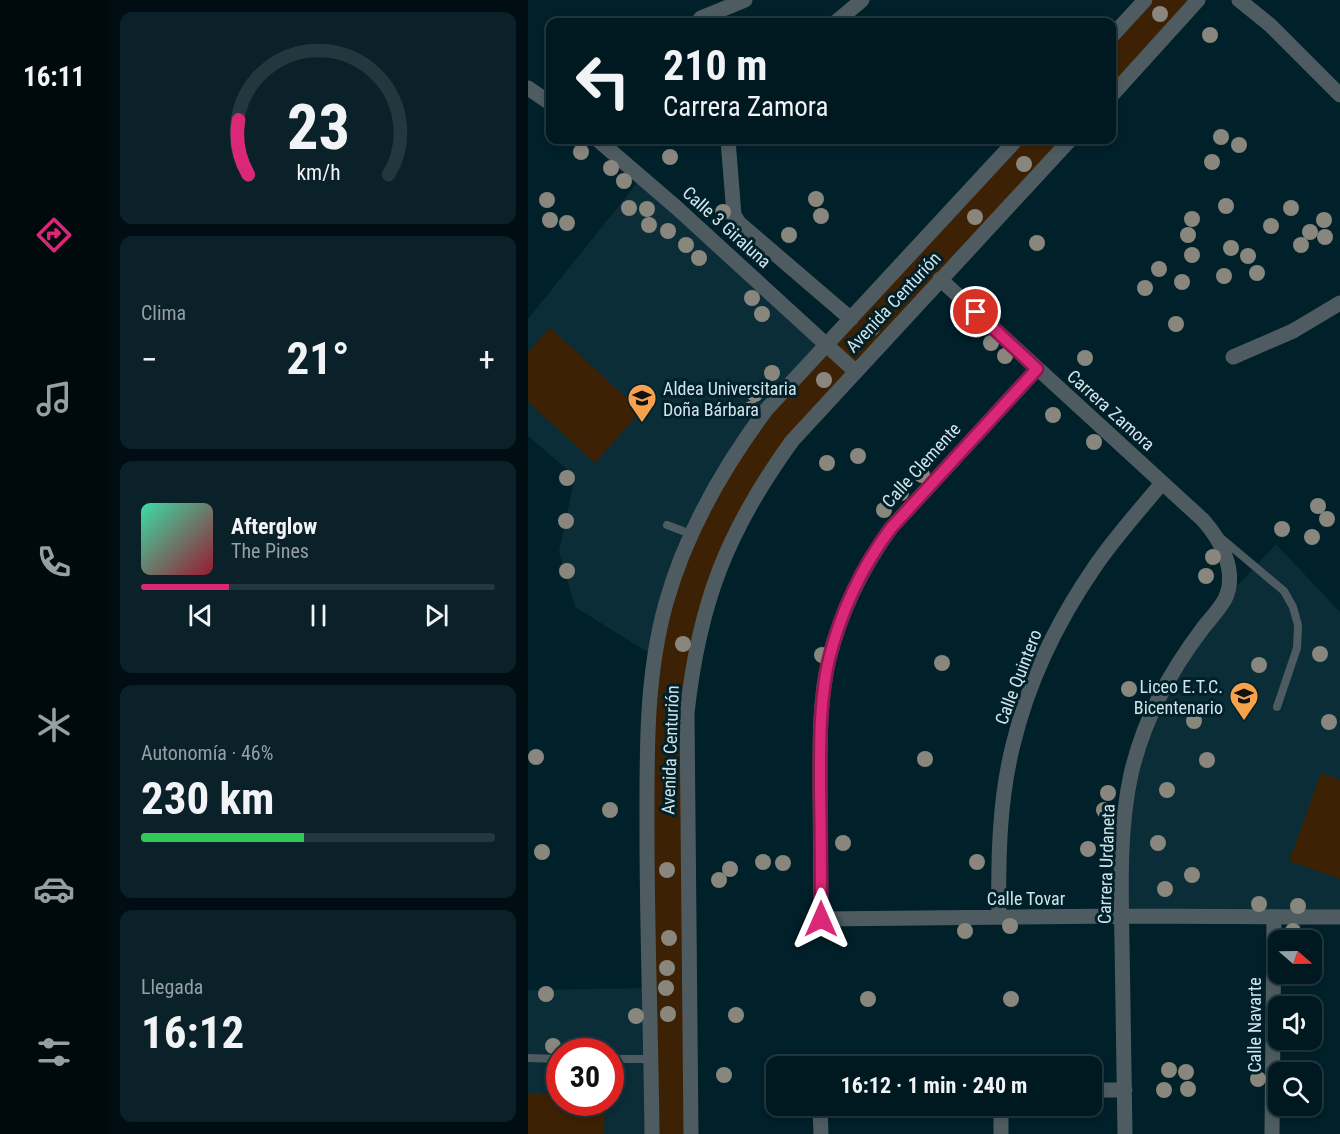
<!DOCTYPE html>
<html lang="es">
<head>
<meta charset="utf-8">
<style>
	:root { --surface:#001820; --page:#0a2129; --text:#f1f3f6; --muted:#95a0a5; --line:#22373e; --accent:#db2777 }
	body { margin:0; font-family:"Roboto Condensed",sans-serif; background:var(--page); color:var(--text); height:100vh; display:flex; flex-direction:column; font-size:22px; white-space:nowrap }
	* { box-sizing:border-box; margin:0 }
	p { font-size:20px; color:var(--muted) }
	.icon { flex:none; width:33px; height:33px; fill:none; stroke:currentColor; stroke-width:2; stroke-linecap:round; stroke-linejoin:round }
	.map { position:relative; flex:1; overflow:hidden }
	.panel { display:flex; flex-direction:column; gap:12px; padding:12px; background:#000d12; width:420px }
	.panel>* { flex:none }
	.hud { position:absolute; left:18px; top:18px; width:570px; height:126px; border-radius:12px; box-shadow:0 3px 9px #0003,0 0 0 2px var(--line); background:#001820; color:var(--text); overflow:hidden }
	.needle { width:39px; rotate:110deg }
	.tools { position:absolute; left:740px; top:930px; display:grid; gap:12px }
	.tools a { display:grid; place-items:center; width:54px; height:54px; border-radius:12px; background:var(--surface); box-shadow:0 3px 9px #0003,0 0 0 2px var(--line); font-size:30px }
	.speed { position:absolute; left:18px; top:1038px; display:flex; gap:12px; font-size:30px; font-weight:700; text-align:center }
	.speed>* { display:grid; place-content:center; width:78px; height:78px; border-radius:50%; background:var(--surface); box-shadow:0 3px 9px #0003,0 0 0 2px var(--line); line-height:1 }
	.speed .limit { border:9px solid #d22; background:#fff; color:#111 }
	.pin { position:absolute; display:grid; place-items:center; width:51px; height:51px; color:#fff; margin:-26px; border:3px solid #fff; border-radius:50%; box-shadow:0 2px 6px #0007 }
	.me { position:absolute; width:66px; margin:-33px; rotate:0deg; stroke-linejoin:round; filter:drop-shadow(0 0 4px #0008) }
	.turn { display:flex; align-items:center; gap:21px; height:126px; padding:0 18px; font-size:27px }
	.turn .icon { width:78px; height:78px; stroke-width:2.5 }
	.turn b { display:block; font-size:42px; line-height:51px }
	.big { font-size:45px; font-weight:700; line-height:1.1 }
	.panel .widget { flex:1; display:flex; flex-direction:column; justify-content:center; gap:9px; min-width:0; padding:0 21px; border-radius:12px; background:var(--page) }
	.panel .dial { align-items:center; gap:0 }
	.dial svg { height:156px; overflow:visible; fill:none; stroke:var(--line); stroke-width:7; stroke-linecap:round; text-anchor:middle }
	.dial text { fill:var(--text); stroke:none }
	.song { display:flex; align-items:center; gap:18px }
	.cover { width:72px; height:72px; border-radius:9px; background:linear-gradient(135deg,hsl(160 70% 55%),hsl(350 70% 35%)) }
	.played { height:6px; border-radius:3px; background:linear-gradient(90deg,var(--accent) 25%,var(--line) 25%) }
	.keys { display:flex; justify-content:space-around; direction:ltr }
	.heat { display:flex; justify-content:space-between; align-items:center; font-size:33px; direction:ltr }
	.charge { height:9px; border-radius:4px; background:linear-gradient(90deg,#34c759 46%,var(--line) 0) }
	.trip { position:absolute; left:238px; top:1056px; width:336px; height:60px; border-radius:12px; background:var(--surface); box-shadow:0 3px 9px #0003,0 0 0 2px var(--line); font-weight:700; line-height:60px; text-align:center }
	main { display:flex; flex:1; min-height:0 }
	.tab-bar { display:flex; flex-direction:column; width:108px; justify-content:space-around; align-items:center; background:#000a0d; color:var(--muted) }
	.tab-bar .icon { width:42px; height:42px }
	.tab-bar .on { color:var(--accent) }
	.tab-bar b { font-size:27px; color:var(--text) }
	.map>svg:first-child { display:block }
	.built { fill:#0a2d38; fill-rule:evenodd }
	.green { fill:#3d2104 }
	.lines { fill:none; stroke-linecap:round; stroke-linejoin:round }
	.service { stroke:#4e5c62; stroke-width:8 }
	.minor { stroke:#4e5c62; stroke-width:15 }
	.tree { fill:#89867d }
	.route-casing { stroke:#8e194d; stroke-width:15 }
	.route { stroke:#db2777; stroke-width:10 }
	.labels { text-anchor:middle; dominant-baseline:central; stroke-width:6; stroke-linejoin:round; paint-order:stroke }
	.street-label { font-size:18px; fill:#d2e4eb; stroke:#00202a }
	.poi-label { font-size:18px; fill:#d2e4eb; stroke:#00202a; text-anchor:start }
</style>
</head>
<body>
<main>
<nav class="tab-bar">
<b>16:11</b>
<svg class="icon on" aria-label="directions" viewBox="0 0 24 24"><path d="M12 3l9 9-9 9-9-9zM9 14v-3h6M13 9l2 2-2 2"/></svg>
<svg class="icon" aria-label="music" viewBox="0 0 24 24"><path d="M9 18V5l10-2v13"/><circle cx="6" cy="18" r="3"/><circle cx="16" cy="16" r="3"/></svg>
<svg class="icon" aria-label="phone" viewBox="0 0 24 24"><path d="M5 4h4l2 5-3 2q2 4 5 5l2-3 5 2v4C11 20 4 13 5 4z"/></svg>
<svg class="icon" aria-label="climate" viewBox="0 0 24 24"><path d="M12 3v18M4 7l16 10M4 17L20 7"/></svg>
<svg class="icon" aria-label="car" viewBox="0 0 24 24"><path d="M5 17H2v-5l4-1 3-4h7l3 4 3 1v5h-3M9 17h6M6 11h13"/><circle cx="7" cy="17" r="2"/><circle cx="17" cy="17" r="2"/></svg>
<svg class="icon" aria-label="filters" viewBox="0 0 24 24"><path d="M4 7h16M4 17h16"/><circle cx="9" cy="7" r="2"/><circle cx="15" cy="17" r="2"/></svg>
</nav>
<section class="panel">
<div class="widget dial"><svg viewBox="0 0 100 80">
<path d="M14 69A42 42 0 1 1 86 69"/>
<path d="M14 69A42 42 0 0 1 9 41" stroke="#db2777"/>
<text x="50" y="56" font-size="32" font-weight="700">23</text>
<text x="50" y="72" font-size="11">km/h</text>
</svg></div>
<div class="widget"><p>Clima</p>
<div class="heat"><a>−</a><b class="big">21°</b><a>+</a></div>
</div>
<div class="widget">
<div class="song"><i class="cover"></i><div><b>Afterglow</b><p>The Pines</p></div></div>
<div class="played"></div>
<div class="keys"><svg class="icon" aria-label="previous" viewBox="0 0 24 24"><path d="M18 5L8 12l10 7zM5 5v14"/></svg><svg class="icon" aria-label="pause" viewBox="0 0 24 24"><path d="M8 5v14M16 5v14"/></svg><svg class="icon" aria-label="next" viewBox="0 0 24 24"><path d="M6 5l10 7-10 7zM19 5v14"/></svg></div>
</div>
<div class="widget"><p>Autonomía · 46%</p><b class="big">230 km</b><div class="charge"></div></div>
<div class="widget"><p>Llegada</p><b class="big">16:12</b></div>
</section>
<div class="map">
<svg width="812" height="1134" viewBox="0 0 812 1134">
	<rect width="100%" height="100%" fill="#00202a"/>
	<path class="built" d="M113 178 297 345 126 656 47 607 31 552 47 476 0 436V319Z
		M748 544 812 612V917L594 916V846L614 738 698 598Z
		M120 988 122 1134H0V990ZM32 1052H82V1102H32Z"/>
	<path class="green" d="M617 0H670L584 95V36Z
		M488 140H542L264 441 218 511 164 671 163 1134H124L119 795 138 603 210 447Z
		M22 328 113 411 67 463 0 402V352Z
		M793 773 812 780V879L761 861Z
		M0 1094H31L32 1102 77 1103 76 1134H0Z"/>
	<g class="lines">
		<path class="service" d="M139 525 163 534
			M693 538 756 591 765 607 770 625 769 648 749 707
			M0 1058 32 1059
			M82 1059H123"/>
		<path class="minor" d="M711 0 742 25 812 95
			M170 22 173 18 217 0
			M308 22 334 0
			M584 36 617 0
			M0 88 22 103
			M584 95 670 0
			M70 140 149 208 327 371
			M200 140 206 215 211 223 323 319
			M412 279 675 520C693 540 710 572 697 599 691 610 682 619 675 628 641 673 616 719 603 774 591 829 593 887 594 942 595 1006 596 1070 597 1134
			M705 357 765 331 812 303
			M509 369 363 528C334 568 313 611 301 659 291 701 292 744 292 787 292 831 293 875 293 919L594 916 812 917
			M471 917C470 861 471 800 485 745 500 682 529 622 566 568 586 538 611 511 634 483
			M564 1090H597
			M292 1106 293 1134
			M473 1106V1134
			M124 1134C123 1034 119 934 119 834 119 756 117 678 138 603 158 532 194 469 238 410L488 140
			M163 1134 159 713C171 603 199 531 264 441L542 140
			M744 1134 746 917"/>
	</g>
	<g class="tree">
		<circle cx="632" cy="14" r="8"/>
		<circle cx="682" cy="35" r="8"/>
		<circle cx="693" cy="137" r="8"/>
		<circle cx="711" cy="145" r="8"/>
		<circle cx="53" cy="152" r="8"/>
		<circle cx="142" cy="157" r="8"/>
		<circle cx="684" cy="162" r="8"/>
		<circle cx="496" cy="164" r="8"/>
		<circle cx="83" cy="168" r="8"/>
		<circle cx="96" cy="181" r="8"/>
		<circle cx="288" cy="199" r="8"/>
		<circle cx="19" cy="200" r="8"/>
		<circle cx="698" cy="206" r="8"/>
		<circle cx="101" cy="208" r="8"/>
		<circle cx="763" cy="208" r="8"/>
		<circle cx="119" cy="209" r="8"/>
		<circle cx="195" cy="212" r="8"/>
		<circle cx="293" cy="216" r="8"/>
		<circle cx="447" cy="217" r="8"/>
		<circle cx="664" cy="219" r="8"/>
		<circle cx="22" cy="220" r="8"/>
		<circle cx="796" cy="220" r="8"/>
		<circle cx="39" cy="223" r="8"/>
		<circle cx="121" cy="225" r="8"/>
		<circle cx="743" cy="226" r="8"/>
		<circle cx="140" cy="231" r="8"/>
		<circle cx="782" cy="232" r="8"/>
		<circle cx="261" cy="235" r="8"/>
		<circle cx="660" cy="235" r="8"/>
		<circle cx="797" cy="237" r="8"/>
		<circle cx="509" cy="243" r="8"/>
		<circle cx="158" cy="245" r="8"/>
		<circle cx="773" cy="245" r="8"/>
		<circle cx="703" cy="248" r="8"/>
		<circle cx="664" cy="255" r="8"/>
		<circle cx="720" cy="256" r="8"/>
		<circle cx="171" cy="258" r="8"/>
		<circle cx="631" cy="269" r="8"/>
		<circle cx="729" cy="273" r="8"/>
		<circle cx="696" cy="276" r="8"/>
		<circle cx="654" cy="282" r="8"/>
		<circle cx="617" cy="288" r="8"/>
		<circle cx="224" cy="298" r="8"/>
		<circle cx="234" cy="314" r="8"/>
		<circle cx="648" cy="324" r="8"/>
		<circle cx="344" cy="328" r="8"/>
		<circle cx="448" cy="330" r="8"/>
		<circle cx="463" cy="343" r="8"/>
		<circle cx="477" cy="356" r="8"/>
		<circle cx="557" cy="358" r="8"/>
		<circle cx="244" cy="373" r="8"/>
		<circle cx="296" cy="380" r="8"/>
		<circle cx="227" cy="394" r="8"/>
		<circle cx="223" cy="409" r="8"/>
		<circle cx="525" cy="415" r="8"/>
		<circle cx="566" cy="442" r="8"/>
		<circle cx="330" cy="456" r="8"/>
		<circle cx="299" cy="463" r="8"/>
		<circle cx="394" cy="475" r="8"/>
		<circle cx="39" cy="478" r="8"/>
		<circle cx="373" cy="493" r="8"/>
		<circle cx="790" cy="506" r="8"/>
		<circle cx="356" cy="510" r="8"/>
		<circle cx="799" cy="519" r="8"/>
		<circle cx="38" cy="521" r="8"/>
		<circle cx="754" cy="529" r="8"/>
		<circle cx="784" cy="537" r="8"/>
		<circle cx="685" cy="557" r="8"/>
		<circle cx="39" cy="571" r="8"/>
		<circle cx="678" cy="576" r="8"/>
		<circle cx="155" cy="644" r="8"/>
		<circle cx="792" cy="654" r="8"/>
		<circle cx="294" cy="655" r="8"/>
		<circle cx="414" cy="663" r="8"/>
		<circle cx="731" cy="665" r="8"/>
		<circle cx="601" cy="689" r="8"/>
		<circle cx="666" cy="721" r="8"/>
		<circle cx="801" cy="722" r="8"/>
		<circle cx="8" cy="757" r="8"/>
		<circle cx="397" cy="759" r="8"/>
		<circle cx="679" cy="760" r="8"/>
		<circle cx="639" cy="790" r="8"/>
		<circle cx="580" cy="793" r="8"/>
		<circle cx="82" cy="810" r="8"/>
		<circle cx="576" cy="810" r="8"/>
		<circle cx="315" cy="843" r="8"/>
		<circle cx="630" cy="843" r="8"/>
		<circle cx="560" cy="849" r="8"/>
		<circle cx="14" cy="852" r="8"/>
		<circle cx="235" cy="862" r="8"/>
		<circle cx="449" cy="862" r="8"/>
		<circle cx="255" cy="863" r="8"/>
		<circle cx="202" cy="869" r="8"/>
		<circle cx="139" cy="870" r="8"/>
		<circle cx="664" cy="875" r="8"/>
		<circle cx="191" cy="880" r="8"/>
		<circle cx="637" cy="889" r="8"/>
		<circle cx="731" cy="904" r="8"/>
		<circle cx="770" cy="906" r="8"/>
		<circle cx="482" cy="926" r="8"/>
		<circle cx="437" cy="931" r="8"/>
		<circle cx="765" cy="931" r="8"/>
		<circle cx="141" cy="938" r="8"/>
		<circle cx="139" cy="968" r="8"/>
		<circle cx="138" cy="988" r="8"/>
		<circle cx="18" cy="994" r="8"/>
		<circle cx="340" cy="999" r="8"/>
		<circle cx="483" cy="999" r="8"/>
		<circle cx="140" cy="1014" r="8"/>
		<circle cx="208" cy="1015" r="8"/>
		<circle cx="108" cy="1016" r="8"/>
		<circle cx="25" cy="1046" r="8"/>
		<circle cx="641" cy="1070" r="8"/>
		<circle cx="658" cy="1072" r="8"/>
		<circle cx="196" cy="1075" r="8"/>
		<circle cx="730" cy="1079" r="8"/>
		<circle cx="660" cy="1089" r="8"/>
		<circle cx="636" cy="1090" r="8"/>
	</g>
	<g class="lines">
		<g class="route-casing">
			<path id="route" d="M293 919C293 877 293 834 292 791 292 748 291 702 301 659 313 611 333 568 363 528L509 369 448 312"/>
		</g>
		<use href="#route" class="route"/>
	</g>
	<defs>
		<g id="university-pin" transform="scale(1.5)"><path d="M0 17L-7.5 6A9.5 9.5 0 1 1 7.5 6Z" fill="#f8a14b" stroke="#00202a"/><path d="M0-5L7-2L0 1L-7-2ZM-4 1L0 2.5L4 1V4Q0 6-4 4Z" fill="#111"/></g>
		<g id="school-pin" transform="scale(1.5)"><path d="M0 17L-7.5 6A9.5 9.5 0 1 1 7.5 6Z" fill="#f8a14b" stroke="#00202a"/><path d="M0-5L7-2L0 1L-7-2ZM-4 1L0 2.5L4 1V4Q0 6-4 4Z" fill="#111"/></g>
	</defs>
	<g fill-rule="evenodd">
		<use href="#university-pin" x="114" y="398"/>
		<use href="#school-pin" x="716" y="696"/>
	</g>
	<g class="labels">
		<g class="street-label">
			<text transform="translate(199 227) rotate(42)">Calle 3 Giraluna</text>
			<text transform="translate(365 302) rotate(-47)">Avenida Centurión</text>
			<text transform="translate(583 410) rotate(42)">Carrera Zamora</text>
			<text transform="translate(393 465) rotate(-48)">Calle Clemente</text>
			<text transform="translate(490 677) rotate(-69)">Calle Quintero</text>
			<text transform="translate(142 750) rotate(-88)">Avenida Centurión</text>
			<text transform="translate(578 864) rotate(-88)">Carrera Urdaneta</text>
			<text x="498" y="898">Calle Tovar</text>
			<text transform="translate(726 1025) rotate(-90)">Calle Navarte</text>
		</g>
		<g class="poi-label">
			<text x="135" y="388">Aldea Universitaria<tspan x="135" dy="21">Doña Bárbara</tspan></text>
			<text x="695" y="686" text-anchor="end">Liceo E.T.C.<tspan x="695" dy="21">Bicentenario</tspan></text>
		</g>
	</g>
</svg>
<div class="tools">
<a><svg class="needle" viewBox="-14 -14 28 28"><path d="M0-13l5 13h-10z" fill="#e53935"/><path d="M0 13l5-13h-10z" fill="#95a0a5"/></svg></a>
<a><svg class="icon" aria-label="sound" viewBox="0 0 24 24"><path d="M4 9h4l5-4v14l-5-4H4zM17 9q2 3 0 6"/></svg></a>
<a><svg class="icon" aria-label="search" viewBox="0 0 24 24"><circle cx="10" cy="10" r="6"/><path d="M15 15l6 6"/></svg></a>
</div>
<div class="speed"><div class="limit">30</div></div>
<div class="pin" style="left:448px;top:312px;background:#d93025"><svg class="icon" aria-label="arrive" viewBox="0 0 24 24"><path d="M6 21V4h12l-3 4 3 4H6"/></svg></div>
<svg class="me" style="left:293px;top:919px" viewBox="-20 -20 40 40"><path d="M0-17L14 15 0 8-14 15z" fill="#db2777" stroke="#fff" stroke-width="4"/></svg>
<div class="trip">16:12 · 1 min · 240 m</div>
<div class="hud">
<div class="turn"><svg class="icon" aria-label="left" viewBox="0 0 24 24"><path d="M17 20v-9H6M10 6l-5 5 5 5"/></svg><div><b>210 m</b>Carrera Zamora</div></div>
</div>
</div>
</main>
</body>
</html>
